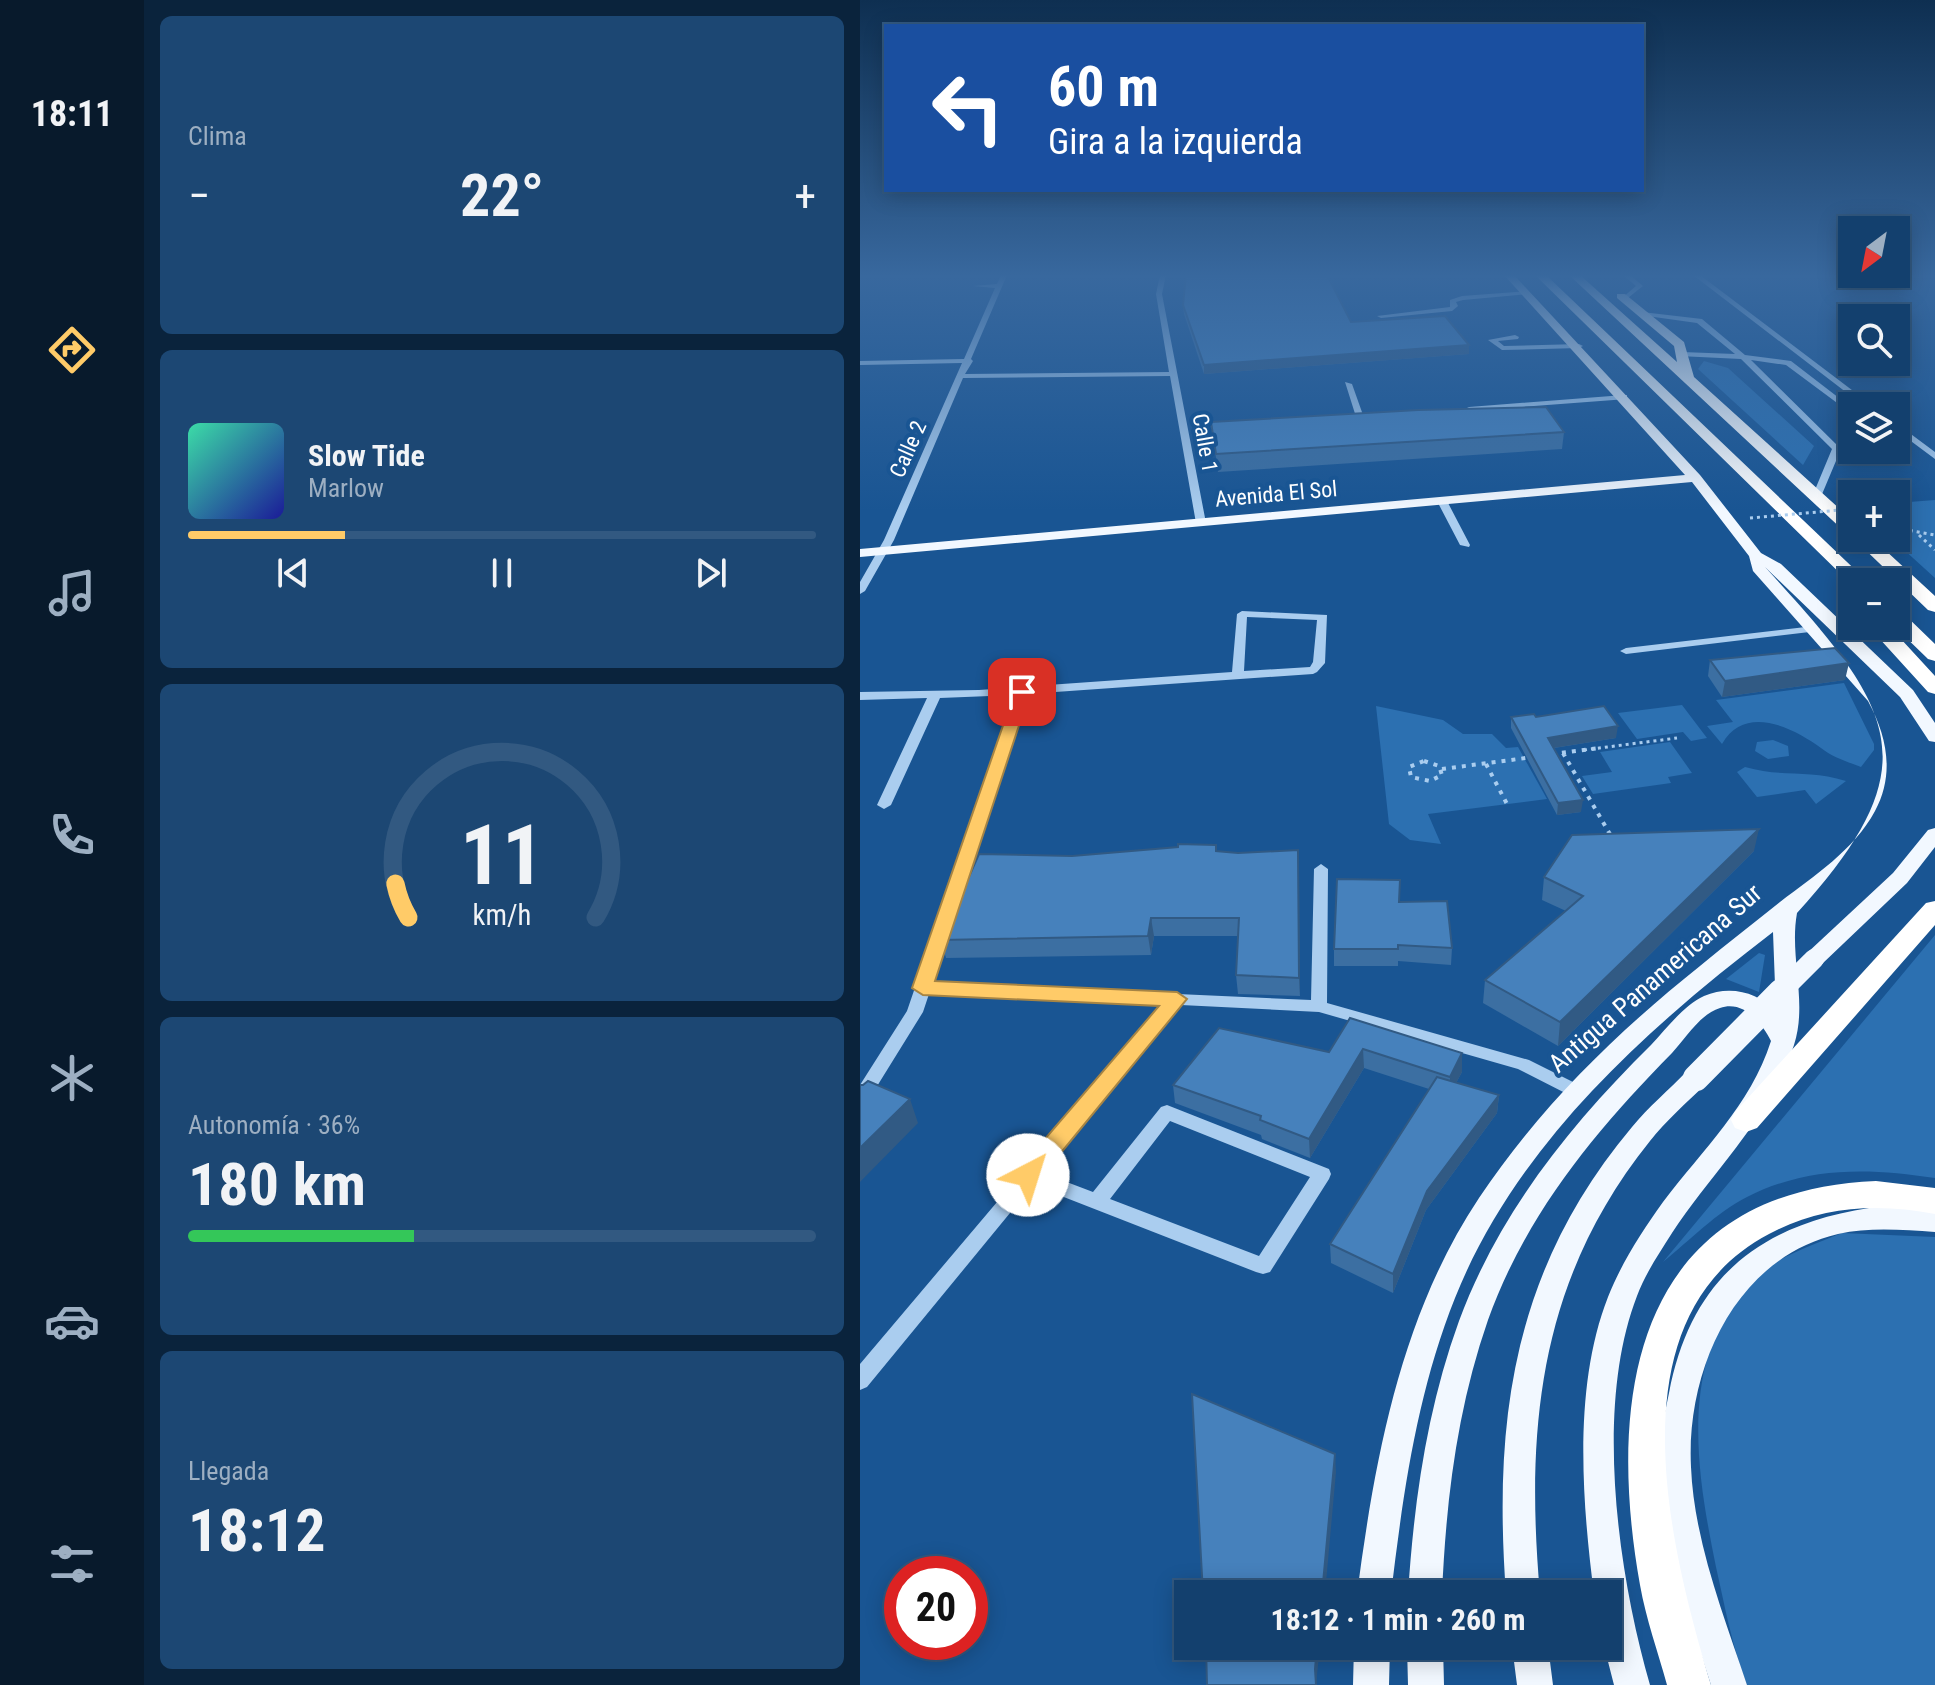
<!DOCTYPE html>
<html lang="es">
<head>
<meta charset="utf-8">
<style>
	:root { --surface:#13406e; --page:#1c4773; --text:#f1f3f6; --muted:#9dafc2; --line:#325981; --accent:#ffcb68 }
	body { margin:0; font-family:"Roboto Condensed",sans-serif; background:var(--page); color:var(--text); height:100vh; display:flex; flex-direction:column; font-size:30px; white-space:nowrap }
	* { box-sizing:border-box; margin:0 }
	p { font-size:26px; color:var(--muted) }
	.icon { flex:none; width:44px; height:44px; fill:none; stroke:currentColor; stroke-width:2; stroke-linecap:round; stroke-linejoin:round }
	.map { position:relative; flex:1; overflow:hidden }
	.panel { display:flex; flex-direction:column; gap:16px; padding:16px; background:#0a233c; width:716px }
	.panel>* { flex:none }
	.guide { position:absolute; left:24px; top:24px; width:760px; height:168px; border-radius:0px; box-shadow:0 4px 20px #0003,0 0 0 2px var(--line); background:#1a4fa0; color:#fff; overflow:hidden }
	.needle { width:52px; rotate:212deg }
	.controls { position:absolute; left:978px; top:216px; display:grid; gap:16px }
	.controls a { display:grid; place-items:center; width:72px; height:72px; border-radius:0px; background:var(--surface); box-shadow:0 4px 20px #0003,0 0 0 2px var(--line); font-size:40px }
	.speed { position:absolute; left:24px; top:1556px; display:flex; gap:16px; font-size:40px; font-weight:700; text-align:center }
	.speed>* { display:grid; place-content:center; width:104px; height:104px; border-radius:50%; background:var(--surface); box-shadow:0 4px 20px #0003,0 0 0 2px var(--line); line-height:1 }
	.speed .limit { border:12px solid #d22; background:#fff; color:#111 }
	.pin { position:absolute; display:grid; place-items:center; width:68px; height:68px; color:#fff; margin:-34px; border-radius:16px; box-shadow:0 4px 12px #0006 }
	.me { position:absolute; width:88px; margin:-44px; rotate:40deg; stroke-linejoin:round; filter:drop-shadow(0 0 6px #0008) }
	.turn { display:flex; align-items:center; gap:28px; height:168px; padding:0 32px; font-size:36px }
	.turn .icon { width:104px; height:104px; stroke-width:2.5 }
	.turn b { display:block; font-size:56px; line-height:68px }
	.big { font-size:60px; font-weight:700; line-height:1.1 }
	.panel .tile { flex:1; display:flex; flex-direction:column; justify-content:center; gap:12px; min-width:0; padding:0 28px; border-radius:12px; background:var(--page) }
	.panel .dial { align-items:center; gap:0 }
	.dial svg { height:208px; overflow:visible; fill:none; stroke:var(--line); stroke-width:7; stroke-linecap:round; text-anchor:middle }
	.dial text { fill:var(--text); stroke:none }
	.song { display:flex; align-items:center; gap:24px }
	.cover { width:96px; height:96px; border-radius:12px; background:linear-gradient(135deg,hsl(160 70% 55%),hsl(240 70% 35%)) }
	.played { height:8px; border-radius:4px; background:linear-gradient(90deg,var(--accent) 25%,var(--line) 25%) }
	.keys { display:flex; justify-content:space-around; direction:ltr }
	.heat { display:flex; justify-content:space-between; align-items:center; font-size:44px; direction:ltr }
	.charge { height:12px; border-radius:6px; background:linear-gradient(90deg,#34c759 36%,var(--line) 0) }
	.trip { position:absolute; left:314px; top:1580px; width:448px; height:80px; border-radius:0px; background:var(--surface); box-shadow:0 4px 20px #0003,0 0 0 2px var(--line); font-weight:700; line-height:80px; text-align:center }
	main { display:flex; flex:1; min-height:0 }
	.tab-bar { display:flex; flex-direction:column; width:144px; justify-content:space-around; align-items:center; background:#081a2c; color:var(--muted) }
	.tab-bar .icon { width:56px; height:56px }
	.tab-bar .current { color:var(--accent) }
	.tab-bar b { font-size:36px; color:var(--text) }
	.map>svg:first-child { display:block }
	.green { fill:#2c70b1 }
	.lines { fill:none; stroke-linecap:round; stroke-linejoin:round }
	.path-far1 { stroke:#aacdef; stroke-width:3; stroke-dasharray:3 4; stroke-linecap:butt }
	.path { stroke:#aacdef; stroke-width:4; stroke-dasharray:4 6; stroke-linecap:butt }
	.minor { fill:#aacdef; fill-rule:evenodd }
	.major { fill:#f2f8ff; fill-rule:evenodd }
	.highway { fill:#fff; fill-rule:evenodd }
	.path-bridge { stroke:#aacdef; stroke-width:3; stroke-dasharray:3 4; stroke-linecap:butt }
	.major-bridge-far1 { stroke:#f2f8ff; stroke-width:20 }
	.major-bridge { stroke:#f2f8ff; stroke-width:26 }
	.wall { fill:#3c6fa2 }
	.shaded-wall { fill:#315a84 }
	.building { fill:#4681bc; stroke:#315a84; stroke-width:2 }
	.route { fill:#ffcb68; stroke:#a68444; stroke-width:2 }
	.labels { text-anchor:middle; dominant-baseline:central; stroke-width:8; stroke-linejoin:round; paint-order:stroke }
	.far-street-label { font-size:22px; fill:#fff; stroke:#195593 }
	.street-label { font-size:26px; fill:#fff; stroke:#195593 }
</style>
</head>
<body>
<main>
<nav class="tab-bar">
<b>18:11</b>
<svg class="icon current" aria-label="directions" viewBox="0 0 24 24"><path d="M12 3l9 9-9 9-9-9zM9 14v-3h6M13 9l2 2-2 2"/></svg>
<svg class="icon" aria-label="music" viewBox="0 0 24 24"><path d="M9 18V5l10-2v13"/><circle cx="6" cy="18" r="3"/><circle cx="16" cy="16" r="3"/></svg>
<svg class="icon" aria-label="phone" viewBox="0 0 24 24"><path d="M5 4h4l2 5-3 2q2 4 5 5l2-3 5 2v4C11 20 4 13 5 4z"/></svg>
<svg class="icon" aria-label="climate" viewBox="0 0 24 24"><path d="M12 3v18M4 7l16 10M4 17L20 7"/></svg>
<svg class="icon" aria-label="car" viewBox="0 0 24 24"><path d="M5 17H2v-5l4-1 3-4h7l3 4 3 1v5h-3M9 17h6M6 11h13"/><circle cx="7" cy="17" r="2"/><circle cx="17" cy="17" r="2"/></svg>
<svg class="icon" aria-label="filters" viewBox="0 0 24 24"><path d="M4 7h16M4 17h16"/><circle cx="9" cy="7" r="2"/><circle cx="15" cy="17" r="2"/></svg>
</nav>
<section class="panel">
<div class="tile"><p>Clima</p>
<div class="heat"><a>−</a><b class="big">22°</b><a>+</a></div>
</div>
<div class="tile">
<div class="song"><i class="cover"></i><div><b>Slow Tide</b><p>Marlow</p></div></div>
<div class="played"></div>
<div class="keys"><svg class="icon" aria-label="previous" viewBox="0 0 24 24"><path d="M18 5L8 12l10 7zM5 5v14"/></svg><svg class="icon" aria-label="pause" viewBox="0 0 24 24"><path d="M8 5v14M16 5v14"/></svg><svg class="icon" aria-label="next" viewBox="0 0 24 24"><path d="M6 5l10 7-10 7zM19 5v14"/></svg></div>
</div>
<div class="tile dial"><svg viewBox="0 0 100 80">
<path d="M14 69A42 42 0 1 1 86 69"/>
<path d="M14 69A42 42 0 0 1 9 56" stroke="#ffcb68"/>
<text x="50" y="56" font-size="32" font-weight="700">11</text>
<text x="50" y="72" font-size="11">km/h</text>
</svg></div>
<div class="tile"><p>Autonomía · 36%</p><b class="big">180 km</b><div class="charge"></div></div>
<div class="tile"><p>Llegada</p><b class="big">18:12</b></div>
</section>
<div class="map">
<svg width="1075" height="1685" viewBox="0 0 1075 1685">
	<rect width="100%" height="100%" fill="#195593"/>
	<path class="green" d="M844 361 868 368 954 446 943 465 838 369Z
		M1075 500V578L1031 538H1036V503Z
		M984 683 1014 744V750L1001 767C988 762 972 757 961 748 934 728 885 703 862 744L847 726 873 722 856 700Z
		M822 705 847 738 831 741 823 732 777 739 758 713Z
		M516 706 583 720 603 734H632L646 748 658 747 687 799 568 814 581 844 550 840 529 824Z
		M913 740 928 746 929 756 908 759 895 751 897 742Z
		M810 742 832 773 808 777 811 783 733 794 722 776 752 772 740 752Z
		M885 767C923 778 949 769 986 781L956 804 945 790 897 797 877 772Z
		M1075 935V1178C1009 1168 948 1166 887 1197 857 1212 829 1241 803 1262Z
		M899 953 905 955 899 992 866 979Z
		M982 1233 1075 1237V1685H887C872 1646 865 1607 856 1567 837 1474 818 1364 886 1286 910 1259 950 1246 982 1233Z"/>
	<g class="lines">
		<path class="path-far1" d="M1036 528 1075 535
			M1059 535 1075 550
			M724 750 817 738"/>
		<path class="path" d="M703 753 751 836
			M692 754 740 748
			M564 761 579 766 582 775 570 781 551 777 549 767Z
			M626 764 647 804
			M582 769 666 758"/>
		<path class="minor" d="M141 275H147L111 359 113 361 105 374 309 372 296 294 300 275H306L302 294 346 523 341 526 336 523 310 376 103 378 34 540 5 591 0 594V582L24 540 102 363 0 365V361L104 359 135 288 113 286 137 284Z
			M763 275H770L783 286 764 301 762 298 776 286Z
			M833 275H840L1013 406H1004Z
			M668 291 670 294 603 300 596 302 598 306 592 311 521 318 517 316 590 307V300L602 296Z
			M782 312 842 319 885 355 931 361 992 408V414L926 365 891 360 981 449 960 499 952 497 972 449 881 359 819 356 818 354 822 352 875 354 837 323 780 315Z
			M655 335 659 337 658 339 638 341 644 346 719 344 723 346 719 348 642 350 628 340Z
			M485 382 492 384 503 415H515V419L497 420Z
			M764 395H767V399L609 411 605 409 609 407Z
			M1036 423 1075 452V459L1036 430Z
			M579 499 587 501 610 545 609 547 600 545 577 501Z
			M382 611 467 615 465 663 457 672 453 674 167 694 73 983 451 1000 454 869 461 864 468 869 467 1003 669 1060 721 1086 724 1091 721 1096 715 1098 658 1069 459 1012 321 1005 183 1173 233 1192 301 1107 307 1105 469 1169 471 1174 469 1179 410 1272 403 1274 396 1272 173 1185 7 1387 0 1390V1364L159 1176 161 1170 165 1169 303 1005 69 994 63 1012 6 1104 0 1106V1085L47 1011 155 695 80 698 31 805 24 809 17 805 67 698 0 700V692L119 690 372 672 377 614ZM387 617 457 620 453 662 450 667 384 671ZM310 1121 450 1177 399 1256 250 1199Z
			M954 626 960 629 958 631 766 654 760 651 766 648Z"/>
		<path class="major" d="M644 275H654L840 475 901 553 921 564 1053 690 1075 723V742L1069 741 1040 697 905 567C1033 707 1075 762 937 913 929 957 948 1002 934 1045 909 1120 854 1169 812 1233 800 1252 785 1274 777 1296 734 1407 758 1574 790 1685H754L744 1646H748V1594H734C722 1501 713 1386 748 1297 761 1264 782 1231 803 1202 843 1149 890 1106 911 1041 902 1023 884 1000 860 1008 840 1014 825 1039 812 1053 735 1131 665 1216 628 1320 597 1409 586 1501 582 1594H548C554 1501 567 1409 599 1321 639 1213 710 1125 791 1045 807 1028 823 1006 844 996 870 985 898 992 916 1012L913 932C785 1030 656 1145 595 1298 557 1393 543 1494 531 1594H497C515 1457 541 1315 619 1198 679 1108 756 1033 840 966 866 944 894 923 920 902 954 876 994 850 1015 811 1035 774 1027 736 1008 701L893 571 889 556 832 482 0 557V549L825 475Z
			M1075 828V847L1047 883 962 964H946L943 959 946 954 1033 873 1068 830Z
			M836 1069 845 1071 848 1078 845 1085C826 1103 806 1121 790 1141 680 1278 665 1425 680 1594H646C633 1416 654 1268 772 1127 788 1107 809 1090 827 1071Z
			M1024 1206 1075 1210V1232C1043 1230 1010 1227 978 1234 875 1258 826 1370 831 1467 834 1541 864 1616 887 1685H851C829 1616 805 1545 799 1472 797 1446 804 1418 809 1393 832 1272 907 1220 1024 1206Z
			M494 1646H530L529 1685H493Z
			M547 1646H583L584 1685H548Z
			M652 1646H688L693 1685H657Z"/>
		<path class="highway" d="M675 275H686L1008 582H992V585Z
			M709 275H720L817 362 814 346 757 298V294H765L824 342 834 377 992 520V534L986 533Z
			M993 538H1012L1075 596V612L1068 610Z
			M1036 611 1043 613 1075 644V661L1068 659 1034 626Z
			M1008 626H1029L1075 676V694L1068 692Z
			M1075 901V925L897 1128 886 1132 875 1128 871 1120 875 1112 1066 903Z
			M1016 1181 1075 1188V1214C1018 1203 961 1206 909 1234 750 1318 810 1548 851 1685H807C798 1652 786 1619 780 1585 745 1389 778 1191 1016 1181Z"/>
		<path class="path-bridge" d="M890 518 992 509"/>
		<path class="major-bridge-far1" d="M919 994 954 959"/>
		<path class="major-bridge" d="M836 1078 921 992"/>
	</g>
	<path class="wall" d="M323 305 491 322 609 354 344 374 324 314Z
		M351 422 704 432 702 449 358 472Z
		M850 660 985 680 862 697 848 676Z
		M651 717H676L756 738 694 748 721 812 697 815 651 728Z
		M356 845 357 851 378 853 438 850 440 996 378 994 376 975 378 936H294L291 955 86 958 81 940 212 856Z
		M894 851 698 1046 623 1003 625 980 706 911 682 900 684 877Z
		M540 902 592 948 591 965 538 961V966H474V949Z
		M490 1018 602 1072 596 1083 639 1095 637 1113 566 1210 533 1293 471 1263 470 1244 569 1089 504 1068 450 1158 402 1139 401 1135 315 1103 313 1085 469 1052Z"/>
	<path class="shaded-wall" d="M609 345V354L344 374V365Z
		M989 663 985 680 862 697 865 681Z
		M758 726 756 738 687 749 688 738Z
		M723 800 721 812 697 815 698 803Z
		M899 829 894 851 698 1046 700 1022Z
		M438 850 439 868 440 996 439 978Z
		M291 918 294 936 291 955 288 936Z
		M503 1049 504 1068 450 1158 449 1139Z
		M602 1053V1072L589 1096 590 1077Z
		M639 1095 637 1113 566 1210 533 1293V1274L567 1191Z
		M50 1099 58 1123 0 1182V1148Z
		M475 1454 476 1472 465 1594H462Z
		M457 1646H460L456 1685 455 1669Z"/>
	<path class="building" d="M326 275H467L491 322 585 316 609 345 344 365 323 305Z
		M686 407 704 432 356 454 351 422 558 410Z
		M975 648 989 663 865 681 850 660Z
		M744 706 758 726 688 738 723 800 698 803 651 717 674 714 676 717Z
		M899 829 700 1022 625 980 723 896 684 877 712 835Z
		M318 844 356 845V851L378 853 438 850 439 978 376 975 379 918H291L288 936 81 940 119 854 212 856 318 847Z
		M477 879 540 880 539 902 587 901 592 948 538 945V949H474Z
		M490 1018 602 1053 590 1077 503 1049 449 1139 400 1120 401 1116 313 1085 359 1028 469 1052Z
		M577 1077 639 1095 567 1191 533 1274 470 1244Z
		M8 1081 50 1099 0 1148V1085H3Z
		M332 1394 475 1454 462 1594H343Z
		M346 1646H457L455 1669 456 1685H347Z"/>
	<linearGradient id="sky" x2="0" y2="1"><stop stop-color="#0e2f51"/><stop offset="0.54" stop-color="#38689e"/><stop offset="1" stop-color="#38689e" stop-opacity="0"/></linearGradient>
	<rect width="1075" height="511" fill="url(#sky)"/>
	<path class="route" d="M156 688 170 692 75 981 317 992 327 999 177 1182 168 1184 160 1182 156 1175 160 1168 299 1006 63 995 52 988Z"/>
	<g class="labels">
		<g class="far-street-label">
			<text transform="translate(345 443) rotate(80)">Calle 1</text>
			<text transform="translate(48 449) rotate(-66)">Calle 2</text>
			<text transform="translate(416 494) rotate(-5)">Avenida El Sol</text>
		</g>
		<g class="street-label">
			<text transform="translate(795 978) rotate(-41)">Antigua Panamericana Sur</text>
		</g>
	</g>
</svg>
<div class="controls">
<a><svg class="needle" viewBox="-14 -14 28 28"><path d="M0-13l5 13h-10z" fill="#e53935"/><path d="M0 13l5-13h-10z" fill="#9dafc2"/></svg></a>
<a><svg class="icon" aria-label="search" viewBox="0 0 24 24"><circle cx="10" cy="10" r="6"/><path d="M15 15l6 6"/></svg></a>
<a><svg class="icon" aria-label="layers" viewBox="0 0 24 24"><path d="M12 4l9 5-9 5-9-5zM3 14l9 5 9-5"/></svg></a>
<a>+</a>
<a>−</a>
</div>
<div class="speed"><div class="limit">20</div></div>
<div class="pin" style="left:162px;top:692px;background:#d93025"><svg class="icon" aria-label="arrive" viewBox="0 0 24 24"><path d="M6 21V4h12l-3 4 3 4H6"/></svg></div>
<svg class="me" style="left:168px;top:1175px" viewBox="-20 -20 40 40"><circle r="19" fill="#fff"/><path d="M0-13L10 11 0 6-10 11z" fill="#ffcb68"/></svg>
<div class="trip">18:12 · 1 min · 260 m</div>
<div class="guide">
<div class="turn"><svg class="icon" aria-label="left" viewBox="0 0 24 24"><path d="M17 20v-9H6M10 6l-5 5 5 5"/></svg><div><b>60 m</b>Gira a la izquierda</div></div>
</div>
</div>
</main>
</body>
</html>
